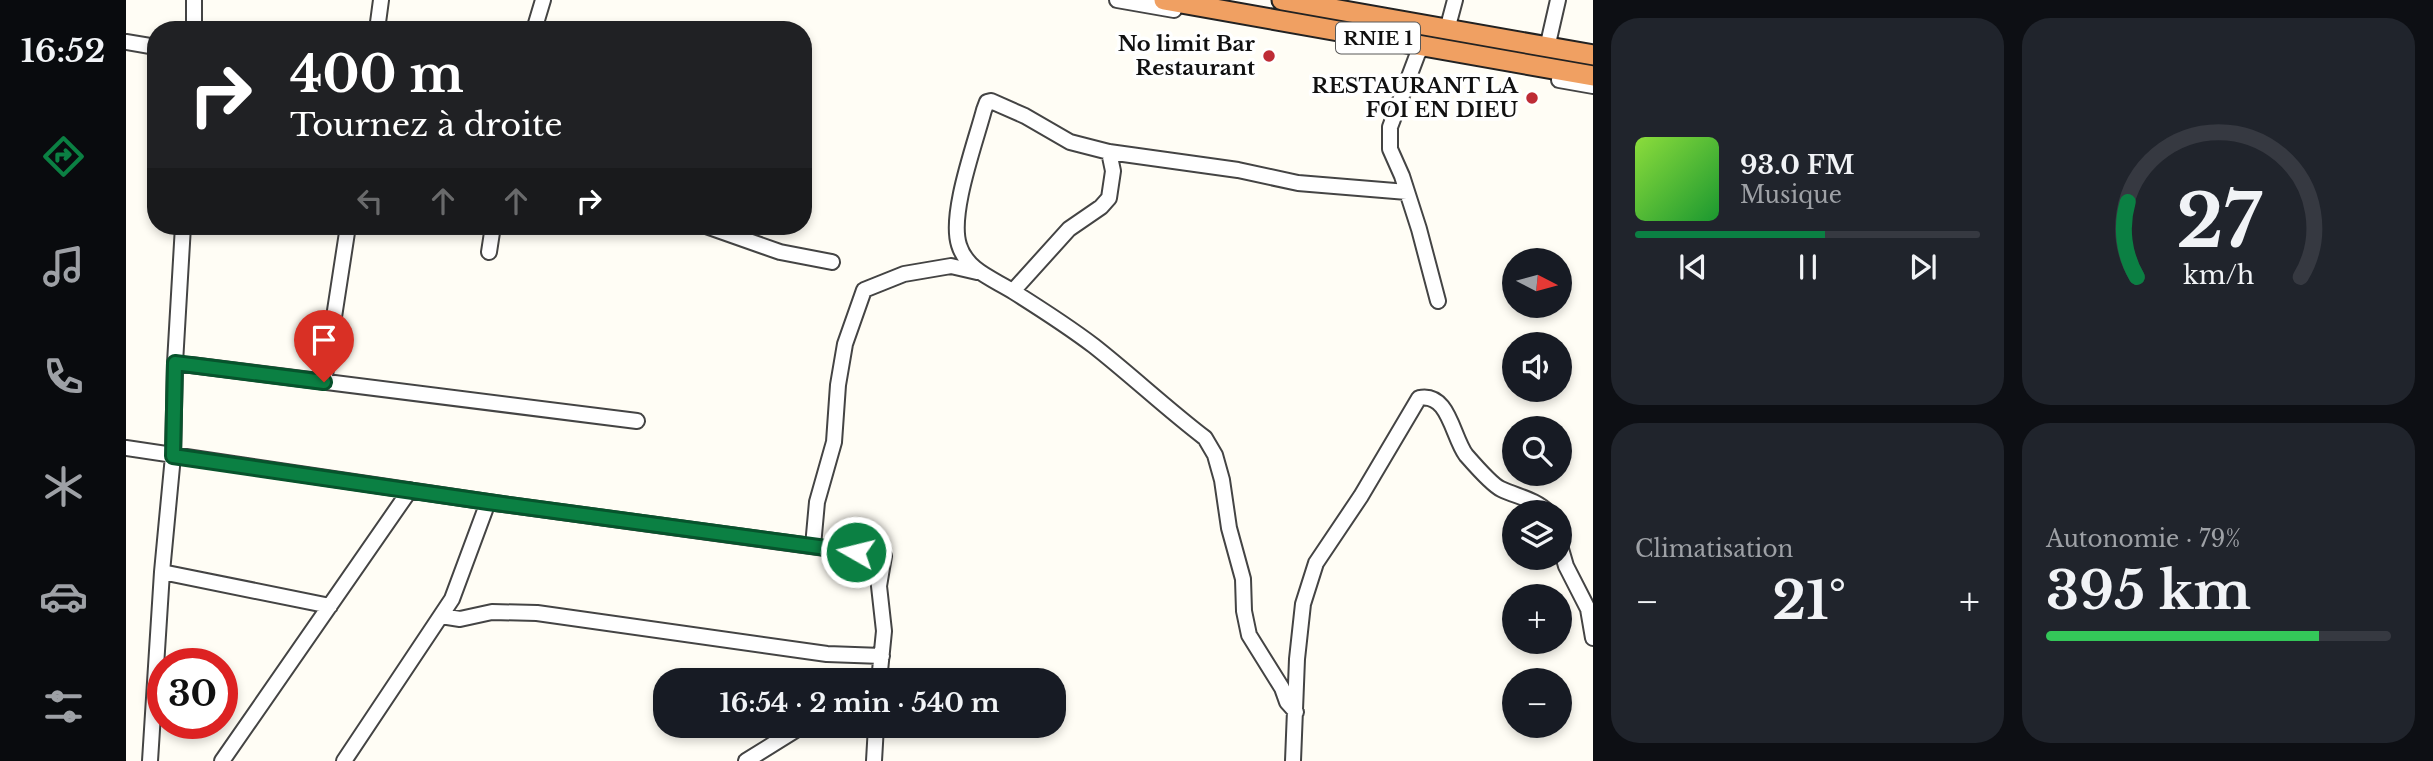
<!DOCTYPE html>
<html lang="fr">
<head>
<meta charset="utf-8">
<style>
	:root { --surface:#171b24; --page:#20242c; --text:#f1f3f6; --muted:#9ea1a6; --line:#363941; --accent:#0b8043 }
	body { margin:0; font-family:"Libre Baskerville",serif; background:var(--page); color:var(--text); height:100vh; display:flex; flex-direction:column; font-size:26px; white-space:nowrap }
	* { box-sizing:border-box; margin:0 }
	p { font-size:23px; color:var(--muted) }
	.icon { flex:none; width:38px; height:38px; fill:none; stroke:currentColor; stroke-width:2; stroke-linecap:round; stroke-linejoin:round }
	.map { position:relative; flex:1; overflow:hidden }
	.drawer { display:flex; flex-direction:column; gap:18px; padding:18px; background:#0d0f14; width:840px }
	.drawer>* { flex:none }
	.hud { position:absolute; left:21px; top:21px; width:665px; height:214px; border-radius:28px; box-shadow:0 4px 10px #0003; background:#202124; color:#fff; overflow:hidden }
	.needle { width:46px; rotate:96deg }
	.buttons { position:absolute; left:1376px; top:248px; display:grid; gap:14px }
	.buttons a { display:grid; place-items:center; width:70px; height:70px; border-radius:50%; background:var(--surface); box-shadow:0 4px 10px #0003; font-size:35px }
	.speed { position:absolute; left:21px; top:648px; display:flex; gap:14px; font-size:35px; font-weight:700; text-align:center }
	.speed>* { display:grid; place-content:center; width:91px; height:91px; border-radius:50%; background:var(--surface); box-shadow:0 4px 10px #0003; line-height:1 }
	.speed .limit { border:10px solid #d22; background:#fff; color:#111 }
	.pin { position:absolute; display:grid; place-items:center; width:60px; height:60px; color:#fff; margin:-72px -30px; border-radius:50% 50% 50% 0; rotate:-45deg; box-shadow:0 0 7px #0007 }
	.pin .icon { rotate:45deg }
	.me { position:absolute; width:77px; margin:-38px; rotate:278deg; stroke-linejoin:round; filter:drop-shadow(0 0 5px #0008) }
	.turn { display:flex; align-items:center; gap:24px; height:147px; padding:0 28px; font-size:32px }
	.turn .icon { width:91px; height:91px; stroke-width:2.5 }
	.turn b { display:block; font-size:49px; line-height:60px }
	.lanes { display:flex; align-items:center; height:66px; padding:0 28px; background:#0003; justify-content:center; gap:35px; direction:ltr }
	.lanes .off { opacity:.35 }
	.big { font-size:52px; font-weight:800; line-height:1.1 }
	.drawer .tile { flex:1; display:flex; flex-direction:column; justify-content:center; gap:10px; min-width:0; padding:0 24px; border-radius:28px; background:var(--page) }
	.drawer .dial { align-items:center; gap:0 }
	.dial svg { height:182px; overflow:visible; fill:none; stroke:var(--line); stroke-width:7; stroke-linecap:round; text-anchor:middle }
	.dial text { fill:var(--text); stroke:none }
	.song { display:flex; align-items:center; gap:21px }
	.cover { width:84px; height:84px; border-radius:10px; background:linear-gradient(135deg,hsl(90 70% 55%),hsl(130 70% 35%)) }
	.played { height:7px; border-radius:4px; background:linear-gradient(90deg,var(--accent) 55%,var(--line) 55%) }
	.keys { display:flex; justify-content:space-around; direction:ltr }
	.heat { display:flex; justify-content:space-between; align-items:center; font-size:38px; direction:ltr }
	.charge { height:10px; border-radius:5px; background:linear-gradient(90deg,#34c759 79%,var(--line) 0) }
	.drawer .tiles { flex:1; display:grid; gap:18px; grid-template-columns:repeat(2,1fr) }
	.trip { position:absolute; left:527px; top:668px; width:413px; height:70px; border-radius:28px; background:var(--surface); box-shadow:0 4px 10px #0003; font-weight:800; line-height:70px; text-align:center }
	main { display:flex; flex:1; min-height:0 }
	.tabs { display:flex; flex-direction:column; width:126px; justify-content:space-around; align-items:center; background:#090b0e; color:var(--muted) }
	.tabs .icon { width:49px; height:49px }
	.tabs .active { color:var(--accent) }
	.tabs b { font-size:32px; color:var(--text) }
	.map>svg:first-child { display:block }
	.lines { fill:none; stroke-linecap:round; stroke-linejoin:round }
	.minor-casing { stroke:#444; stroke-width:18 }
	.highway-casing { stroke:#222; stroke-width:23 }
	.minor { stroke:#fff; stroke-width:14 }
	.highway { stroke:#f0a062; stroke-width:19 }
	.route-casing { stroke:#07532c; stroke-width:18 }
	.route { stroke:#0b8043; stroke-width:12 }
	.poi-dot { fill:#be2c36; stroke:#fff; stroke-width:2.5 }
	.labels { text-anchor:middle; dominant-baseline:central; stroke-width:7; stroke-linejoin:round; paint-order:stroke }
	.shield { fill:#fff; stroke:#585858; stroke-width:2 }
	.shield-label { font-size:19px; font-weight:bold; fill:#111 }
	.poi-label { font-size:21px; font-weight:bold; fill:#111; stroke:#fff; text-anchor:end }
</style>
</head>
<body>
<main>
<nav class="tabs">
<b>16:52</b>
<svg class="icon active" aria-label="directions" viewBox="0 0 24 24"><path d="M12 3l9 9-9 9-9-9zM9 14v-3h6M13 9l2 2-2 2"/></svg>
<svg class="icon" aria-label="music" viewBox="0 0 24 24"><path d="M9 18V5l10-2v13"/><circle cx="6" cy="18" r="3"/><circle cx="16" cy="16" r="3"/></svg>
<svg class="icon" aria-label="phone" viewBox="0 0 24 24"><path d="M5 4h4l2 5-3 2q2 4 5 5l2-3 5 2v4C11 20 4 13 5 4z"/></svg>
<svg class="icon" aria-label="climate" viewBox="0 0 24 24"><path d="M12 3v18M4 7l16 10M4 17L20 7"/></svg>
<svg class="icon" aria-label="car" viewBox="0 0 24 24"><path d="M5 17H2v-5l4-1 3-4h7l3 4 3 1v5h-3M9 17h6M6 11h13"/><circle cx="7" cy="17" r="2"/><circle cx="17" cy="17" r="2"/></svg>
<svg class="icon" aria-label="filters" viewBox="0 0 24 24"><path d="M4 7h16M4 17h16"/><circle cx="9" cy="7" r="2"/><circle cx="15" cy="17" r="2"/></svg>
</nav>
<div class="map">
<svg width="1467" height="761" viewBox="0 0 1467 761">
	<rect width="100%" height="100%" fill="#fffdf5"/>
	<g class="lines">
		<g class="minor-casing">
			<path id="minor" d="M991 0 1048 10
				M68 30V0
				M251 30 255 0
				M408 30 417 0
				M1321 30 1329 0
				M0 42 30 47
				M1299 46 1292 53 1264 127V149L1276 176 1293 229 1312 301
				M1421 48 1432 0
				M1433 80 1467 86
				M580 226 654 252 706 262
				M363 252 367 226
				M887 291 943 229 975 207 983 198 987 171 983 152
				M49 363 511 421
				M198 382 222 226
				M0 448 362 502 758 556 753 586 758 631 753 681
				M1433 542 1440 566 1462 609 1467 638
				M687 546 691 502 708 442 712 385 719 344 738 290 778 274 825 266 851 272
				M36 572 204 606
				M315 616 334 619 366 612 411 613 701 654 756 656
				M1170 712 1161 702 1156 688 1123 635 1118 611 1117 579 1103 528 1096 480 1089 455 1079 438C1041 409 1006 376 968 346 943 327 915 309 888 292 868 279 841 271 833 245 823 214 849 144 858 110L861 102 865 101 899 116 944 142 983 152 1112 170 1172 183 1281 192
				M24 761 36 572 47 456 49 363 57 226
				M96 761 284 490
				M218 761 326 599 362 502
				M620 761 676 726
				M748 761 750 726
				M1167 761 1171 659 1177 604 1190 563 1235 496 1293 398C1323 392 1326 436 1340 455 1347 463 1366 485 1375 489 1392 497 1409 499 1423 513"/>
		</g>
		<g class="highway-casing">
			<path id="highway" d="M1038 0 1467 76
				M1156 0 1467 55"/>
		</g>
		<use href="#minor" class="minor"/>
		<use href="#highway" class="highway"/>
	</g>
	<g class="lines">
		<g class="route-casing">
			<path id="route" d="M198 382 49 363 47 456 362 502 730 552"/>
		</g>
		<use href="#route" class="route"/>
	</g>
	<g class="poi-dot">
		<circle cx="1143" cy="56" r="7"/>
		<circle cx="1406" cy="98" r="7"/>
	</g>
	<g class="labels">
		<rect class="shield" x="1210" y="22.5" width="84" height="31" rx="5"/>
		<g class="shield-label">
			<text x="1252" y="38">RNIE 1</text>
		</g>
		<g class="poi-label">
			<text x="1129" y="44">No limit Bar<tspan x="1129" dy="24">Restaurant</tspan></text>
			<text x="1392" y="86">RESTAURANT LA<tspan x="1392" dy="24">FOI EN DIEU</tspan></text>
		</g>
	</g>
</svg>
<div class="buttons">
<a><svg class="needle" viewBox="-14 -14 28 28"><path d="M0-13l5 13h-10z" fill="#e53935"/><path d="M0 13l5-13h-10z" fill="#9ea1a6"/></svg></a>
<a><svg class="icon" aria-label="sound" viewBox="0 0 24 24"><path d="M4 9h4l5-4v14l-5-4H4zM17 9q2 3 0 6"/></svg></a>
<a><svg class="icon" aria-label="search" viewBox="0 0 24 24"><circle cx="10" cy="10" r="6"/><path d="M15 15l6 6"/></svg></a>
<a><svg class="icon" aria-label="layers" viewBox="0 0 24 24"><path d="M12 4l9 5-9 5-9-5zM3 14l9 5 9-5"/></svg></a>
<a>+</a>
<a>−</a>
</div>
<div class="speed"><div class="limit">30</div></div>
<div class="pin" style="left:198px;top:382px;background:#d93025"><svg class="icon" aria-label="arrive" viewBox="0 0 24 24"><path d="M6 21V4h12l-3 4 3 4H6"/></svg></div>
<svg class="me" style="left:730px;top:552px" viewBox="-20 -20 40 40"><circle r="17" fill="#0b8043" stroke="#fff" stroke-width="3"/><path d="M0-11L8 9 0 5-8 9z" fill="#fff"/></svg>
<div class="trip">16:54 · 2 min · 540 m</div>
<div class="hud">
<div class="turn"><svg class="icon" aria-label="right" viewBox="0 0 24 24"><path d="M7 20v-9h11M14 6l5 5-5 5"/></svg><div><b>400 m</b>Tournez à droite</div></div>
<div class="lanes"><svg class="icon off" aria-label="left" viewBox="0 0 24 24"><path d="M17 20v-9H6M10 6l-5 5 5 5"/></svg><svg class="icon off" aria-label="ahead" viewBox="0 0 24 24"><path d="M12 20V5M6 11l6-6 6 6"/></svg><svg class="icon off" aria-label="ahead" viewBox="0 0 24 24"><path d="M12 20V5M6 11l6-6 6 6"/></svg><svg class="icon" aria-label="right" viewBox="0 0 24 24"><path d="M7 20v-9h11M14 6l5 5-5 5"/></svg></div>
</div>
</div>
<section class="drawer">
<div class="tiles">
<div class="tile">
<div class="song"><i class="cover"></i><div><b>93.0 FM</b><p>Musique</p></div></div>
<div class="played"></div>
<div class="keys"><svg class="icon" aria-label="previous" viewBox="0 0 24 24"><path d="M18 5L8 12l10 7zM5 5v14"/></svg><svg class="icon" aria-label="pause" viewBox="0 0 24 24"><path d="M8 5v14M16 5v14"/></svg><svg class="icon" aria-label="next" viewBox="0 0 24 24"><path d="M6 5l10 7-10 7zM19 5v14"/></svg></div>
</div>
<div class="tile dial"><svg viewBox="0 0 100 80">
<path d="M14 69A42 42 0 1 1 86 69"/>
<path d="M14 69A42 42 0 0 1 10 36" stroke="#0b8043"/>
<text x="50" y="56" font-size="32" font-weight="700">27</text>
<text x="50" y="72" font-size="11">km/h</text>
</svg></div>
<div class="tile"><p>Climatisation</p>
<div class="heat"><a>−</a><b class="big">21°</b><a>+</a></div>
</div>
<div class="tile"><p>Autonomie · 79%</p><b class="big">395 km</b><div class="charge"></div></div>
</div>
</section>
</main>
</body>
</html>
